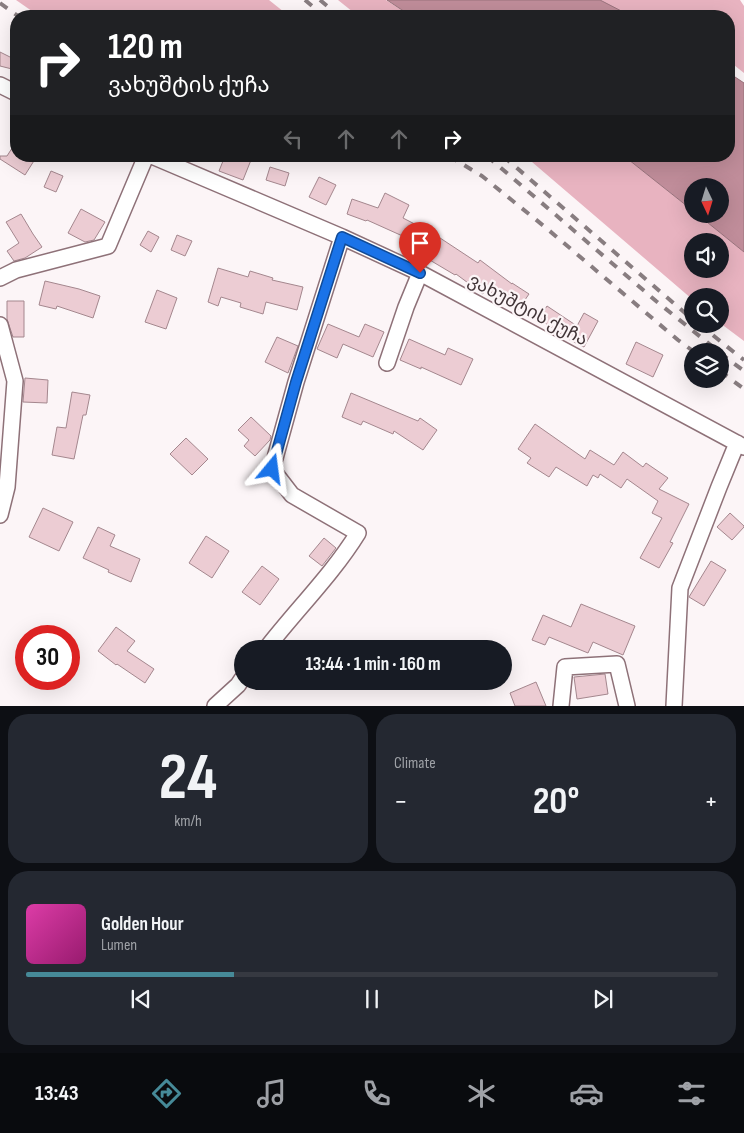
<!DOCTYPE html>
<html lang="en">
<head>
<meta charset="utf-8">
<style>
	:root { --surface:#171b24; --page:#242831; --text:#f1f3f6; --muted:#9ea1a6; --line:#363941; --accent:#468a98 }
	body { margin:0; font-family:"Sofia Sans Condensed","Noto Sans Georgian",sans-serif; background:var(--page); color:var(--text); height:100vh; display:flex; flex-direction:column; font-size:19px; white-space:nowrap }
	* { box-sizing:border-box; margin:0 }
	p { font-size:16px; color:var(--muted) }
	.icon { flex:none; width:28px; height:28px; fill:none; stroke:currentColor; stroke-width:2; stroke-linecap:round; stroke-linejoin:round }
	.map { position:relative; height:706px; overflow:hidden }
	.sheet { display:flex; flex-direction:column; gap:8px; padding:8px; background:#0d0f14; flex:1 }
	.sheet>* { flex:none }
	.banner { position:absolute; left:10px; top:10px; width:725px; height:152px; border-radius:20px; box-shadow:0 5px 20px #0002; background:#202124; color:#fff; overflow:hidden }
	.needle { width:32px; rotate:176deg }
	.fabs { position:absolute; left:684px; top:178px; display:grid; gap:10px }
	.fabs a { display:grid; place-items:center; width:45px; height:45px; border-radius:50%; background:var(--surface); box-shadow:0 5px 20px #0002; font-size:25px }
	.speed { position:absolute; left:15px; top:625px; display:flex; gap:10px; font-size:25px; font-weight:700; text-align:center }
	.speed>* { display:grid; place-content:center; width:65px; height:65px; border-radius:50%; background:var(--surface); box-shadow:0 5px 20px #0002; line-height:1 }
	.speed .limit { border:8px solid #d22; background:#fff; color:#111 }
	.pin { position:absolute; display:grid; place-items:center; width:42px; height:42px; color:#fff; margin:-51px -21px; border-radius:50% 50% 50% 0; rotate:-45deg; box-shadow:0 0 5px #0007 }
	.pin .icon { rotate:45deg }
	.me { position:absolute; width:55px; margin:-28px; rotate:16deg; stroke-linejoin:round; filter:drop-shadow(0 0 4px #0008) }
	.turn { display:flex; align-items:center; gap:18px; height:105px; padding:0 15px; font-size:22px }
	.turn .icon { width:65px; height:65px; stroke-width:2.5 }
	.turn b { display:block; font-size:35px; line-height:42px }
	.lanes { display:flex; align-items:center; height:48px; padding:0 15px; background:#0003; justify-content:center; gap:25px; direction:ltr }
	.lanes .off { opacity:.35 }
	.big { font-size:38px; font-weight:700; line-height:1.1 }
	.sheet .card { flex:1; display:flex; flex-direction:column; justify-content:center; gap:8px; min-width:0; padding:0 18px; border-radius:20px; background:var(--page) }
	.sheet .dial { align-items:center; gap:0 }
	.dial b { font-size:65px; line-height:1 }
	.song { display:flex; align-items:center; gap:15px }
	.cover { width:60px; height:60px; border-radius:8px; background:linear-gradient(135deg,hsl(320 70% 55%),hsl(320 70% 35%)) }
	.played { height:5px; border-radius:2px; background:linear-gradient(90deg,var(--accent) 30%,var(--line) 30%) }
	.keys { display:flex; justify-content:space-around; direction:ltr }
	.heat { display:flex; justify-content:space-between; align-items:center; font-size:28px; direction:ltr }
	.sheet .tiles { flex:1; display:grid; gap:8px; grid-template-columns:1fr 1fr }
	.card:last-child { grid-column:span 2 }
	.trip { position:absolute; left:234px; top:640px; width:278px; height:50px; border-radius:25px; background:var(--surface); box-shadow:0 5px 20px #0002; font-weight:700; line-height:50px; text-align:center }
	.tab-bar { display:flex; height:80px; justify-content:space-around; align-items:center; background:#090b0e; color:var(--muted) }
	.tab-bar .icon { width:35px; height:35px }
	.tab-bar .on { color:var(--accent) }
	.tab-bar b { font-size:22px; color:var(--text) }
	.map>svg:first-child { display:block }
	.green { fill:#e8b3c0; fill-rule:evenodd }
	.water { fill:#c08d9a; stroke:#9a737d }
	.building { fill:#ecccd3; stroke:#a4878e }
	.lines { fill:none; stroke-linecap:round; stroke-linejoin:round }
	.minor-casing { stroke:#8e7178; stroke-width:18 }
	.minor { stroke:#fff; stroke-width:15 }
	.rail { stroke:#887d80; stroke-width:4; stroke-dasharray:9 9; stroke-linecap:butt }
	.route-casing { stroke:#114b97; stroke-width:12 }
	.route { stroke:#1a73e8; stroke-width:9 }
	.labels { text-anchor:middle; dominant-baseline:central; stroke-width:4.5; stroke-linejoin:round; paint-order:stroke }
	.street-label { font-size:18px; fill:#423538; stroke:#fcf5f7 }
</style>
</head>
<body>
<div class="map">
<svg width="744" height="706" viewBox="0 0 744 706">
	<rect width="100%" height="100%" fill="#fcf5f7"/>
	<path class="green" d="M16 0H269L289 16H39Z
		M338 0H386L411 16H358Z
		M599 0H740L744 6V73L729 61V16H627Z
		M525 156H624L692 210V214H697L744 252V341L720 323V296H692V299ZM692 241H720V269H692Z"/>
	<path class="water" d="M387 0H600L631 16H411Z
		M729 73 744 83V252L697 214H720V186H692V210L624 156H729Z"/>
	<path class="building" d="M0 52 16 60V70L0 66Z
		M16 142V156H37L25 175 0 159V156H7Z
		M225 156H240L251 160 243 180 219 171Z
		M270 167 289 173 285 186 266 180Z
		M51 171 63 176 56 192 44 187Z
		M319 177 336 185 326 205 309 197Z
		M385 193 409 205 403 218 434 234 478 263 480 260 512 284V283L529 294 518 310 486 289 483 294 456 274 455 275 423 256 403 246 407 238 367 220 366 221 347 214 352 199 378 208Z
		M81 209 105 222 94 240 85 242 68 233Z
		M21 214 33 234 42 247 25 258 14 261 7 251 19 243 6 222Z
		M148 231 159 237 151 252 140 245Z
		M177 235 192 241 185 256 171 250Z
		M218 268 248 277 250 271 273 278 272 280 303 287 297 310 266 302 263 314 240 307 241 303 221 297 218 306 208 302Z
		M45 281 79 289 100 296 93 318 57 306 56 309 39 305Z
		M157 290 177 298 166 329 145 322Z
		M7 301H24V337H13L7 319Z
		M547 306 577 326 584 313 598 321 584 347 570 340 539 319Z
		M328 324 359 337 365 324 384 332 373 357 343 344 337 358 317 349Z
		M277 337 298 346 288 373 265 362Z
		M409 339 445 355 448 348 473 359 461 385 421 367V369L400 360Z
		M636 342 663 355 653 377 626 364Z
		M25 378 48 380 47 403 23 402Z
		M72 392 90 395 86 415H83L74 459 52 455 57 427 66 428Z
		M351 393 418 421 420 418 437 430 423 450 394 431 393 434 363 421 361 425 342 417Z
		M251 417 271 436 270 440 255 456 244 446 249 440 238 430Z
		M535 424 585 459 590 450 614 465 623 452 643 467 646 463 668 478 659 489 689 504 670 542 673 543 659 568 640 558 662 518 652 513 658 501 627 479 621 488 600 474 598 478 593 475 587 486 556 467 549 477 527 463 531 458 518 449Z
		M186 438 208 459 192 475 170 454Z
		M43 508 73 522 59 551 29 537Z
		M730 513 744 526V527L732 540 717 527Z
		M98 527 115 535 110 546 140 559 131 582 108 572 109 570 83 558Z
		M206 536 229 551 212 578 189 563Z
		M324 538 336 548 322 566 309 556Z
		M711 561 726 570 704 606 689 597Z
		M262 566 279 579 260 605 242 592Z
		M581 604 635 626 623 655 593 642 588 653 549 637 545 645 532 640 543 615 571 627Z
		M116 627 135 641 127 651 154 669 145 683 117 664 116 665 98 651Z
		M605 674 608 694 577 699 574 677Z
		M536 682 546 706H515L510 693Z"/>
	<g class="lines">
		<g class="minor-casing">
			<path id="minor" d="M0 85 16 93
				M152 156 342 237 420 273 744 447
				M0 278 16 270 108 246 146 156
				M0 325 15 381 7 487 0 515
				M387 363 406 307 420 273
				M266 649C296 610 332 575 358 533L292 495 272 469 296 382 342 237
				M215 706 238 685 242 679
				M561 706 565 667 617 664 627 706
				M674 706 680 588 719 487 737 443"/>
		</g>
		<use href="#minor" class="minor"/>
		<path class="rail" d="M305 0 324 16
			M320 0 339 16
			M0 3 18 16
			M449 156 482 176 545 227 678 340 693 351
			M487 156 656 301 718 351
			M503 156 692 319
			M699 324 735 353 744 360
			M720 353 744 371
			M720 371 744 389"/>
	</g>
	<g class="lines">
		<g class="route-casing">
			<path id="route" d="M272 469 296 382 342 237 420 273"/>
		</g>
		<use href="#route" class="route"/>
	</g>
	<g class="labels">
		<g class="street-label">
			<text transform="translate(528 310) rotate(28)">ვახუშტის ქუჩა</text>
		</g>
	</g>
</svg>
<div class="fabs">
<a><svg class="needle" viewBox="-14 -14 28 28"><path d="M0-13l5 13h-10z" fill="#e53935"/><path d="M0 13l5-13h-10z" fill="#9ea1a6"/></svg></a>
<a><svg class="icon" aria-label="sound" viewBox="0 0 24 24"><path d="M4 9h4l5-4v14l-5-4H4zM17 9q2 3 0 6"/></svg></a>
<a><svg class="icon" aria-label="search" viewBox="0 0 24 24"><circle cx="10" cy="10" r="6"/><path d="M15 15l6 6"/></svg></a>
<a><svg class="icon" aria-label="layers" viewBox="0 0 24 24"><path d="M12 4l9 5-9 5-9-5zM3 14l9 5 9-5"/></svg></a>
</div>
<div class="speed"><div class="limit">30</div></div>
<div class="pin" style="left:420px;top:273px;background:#d93025"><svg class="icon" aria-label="arrive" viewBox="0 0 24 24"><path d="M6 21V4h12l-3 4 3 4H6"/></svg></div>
<svg class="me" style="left:272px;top:469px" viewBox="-20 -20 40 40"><path d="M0-17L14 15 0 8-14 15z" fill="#1a73e8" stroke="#fff" stroke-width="4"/></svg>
<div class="trip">13:44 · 1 min · 160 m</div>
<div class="banner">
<div class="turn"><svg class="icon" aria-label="right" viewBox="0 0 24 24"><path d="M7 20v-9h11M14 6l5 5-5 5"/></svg><div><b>120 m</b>ვახუშტის ქუჩა</div></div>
<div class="lanes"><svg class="icon off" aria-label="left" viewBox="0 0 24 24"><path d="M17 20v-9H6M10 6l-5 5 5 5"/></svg><svg class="icon off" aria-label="ahead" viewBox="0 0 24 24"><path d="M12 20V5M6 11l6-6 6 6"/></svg><svg class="icon off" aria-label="ahead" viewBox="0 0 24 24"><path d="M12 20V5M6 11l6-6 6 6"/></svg><svg class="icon" aria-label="right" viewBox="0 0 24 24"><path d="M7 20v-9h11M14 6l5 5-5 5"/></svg></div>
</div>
</div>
<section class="sheet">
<div class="tiles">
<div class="card dial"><b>24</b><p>km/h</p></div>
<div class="card"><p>Climate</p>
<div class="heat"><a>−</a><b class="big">20°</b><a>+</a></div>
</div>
<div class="card">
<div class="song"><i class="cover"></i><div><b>Golden Hour</b><p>Lumen</p></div></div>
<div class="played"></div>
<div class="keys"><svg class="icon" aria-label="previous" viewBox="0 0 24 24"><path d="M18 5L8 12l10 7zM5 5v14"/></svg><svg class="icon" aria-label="pause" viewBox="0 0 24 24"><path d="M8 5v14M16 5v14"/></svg><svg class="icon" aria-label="next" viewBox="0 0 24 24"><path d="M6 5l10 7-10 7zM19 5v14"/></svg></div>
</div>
</div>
</section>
<nav class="tab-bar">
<b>13:43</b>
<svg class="icon on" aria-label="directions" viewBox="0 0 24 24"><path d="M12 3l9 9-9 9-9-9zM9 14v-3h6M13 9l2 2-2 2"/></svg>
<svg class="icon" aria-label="music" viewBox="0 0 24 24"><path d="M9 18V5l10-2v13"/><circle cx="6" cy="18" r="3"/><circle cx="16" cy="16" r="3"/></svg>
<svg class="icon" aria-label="phone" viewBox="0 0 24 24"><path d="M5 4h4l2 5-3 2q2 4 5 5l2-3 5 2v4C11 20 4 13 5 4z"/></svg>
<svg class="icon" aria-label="climate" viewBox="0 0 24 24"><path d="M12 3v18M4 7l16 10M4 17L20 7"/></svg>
<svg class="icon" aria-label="car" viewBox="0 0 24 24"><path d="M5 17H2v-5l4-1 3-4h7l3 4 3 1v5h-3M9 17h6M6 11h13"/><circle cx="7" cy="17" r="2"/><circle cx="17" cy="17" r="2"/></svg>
<svg class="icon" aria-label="filters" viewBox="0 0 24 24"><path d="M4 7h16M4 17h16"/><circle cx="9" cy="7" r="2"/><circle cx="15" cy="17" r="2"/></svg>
</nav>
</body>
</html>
